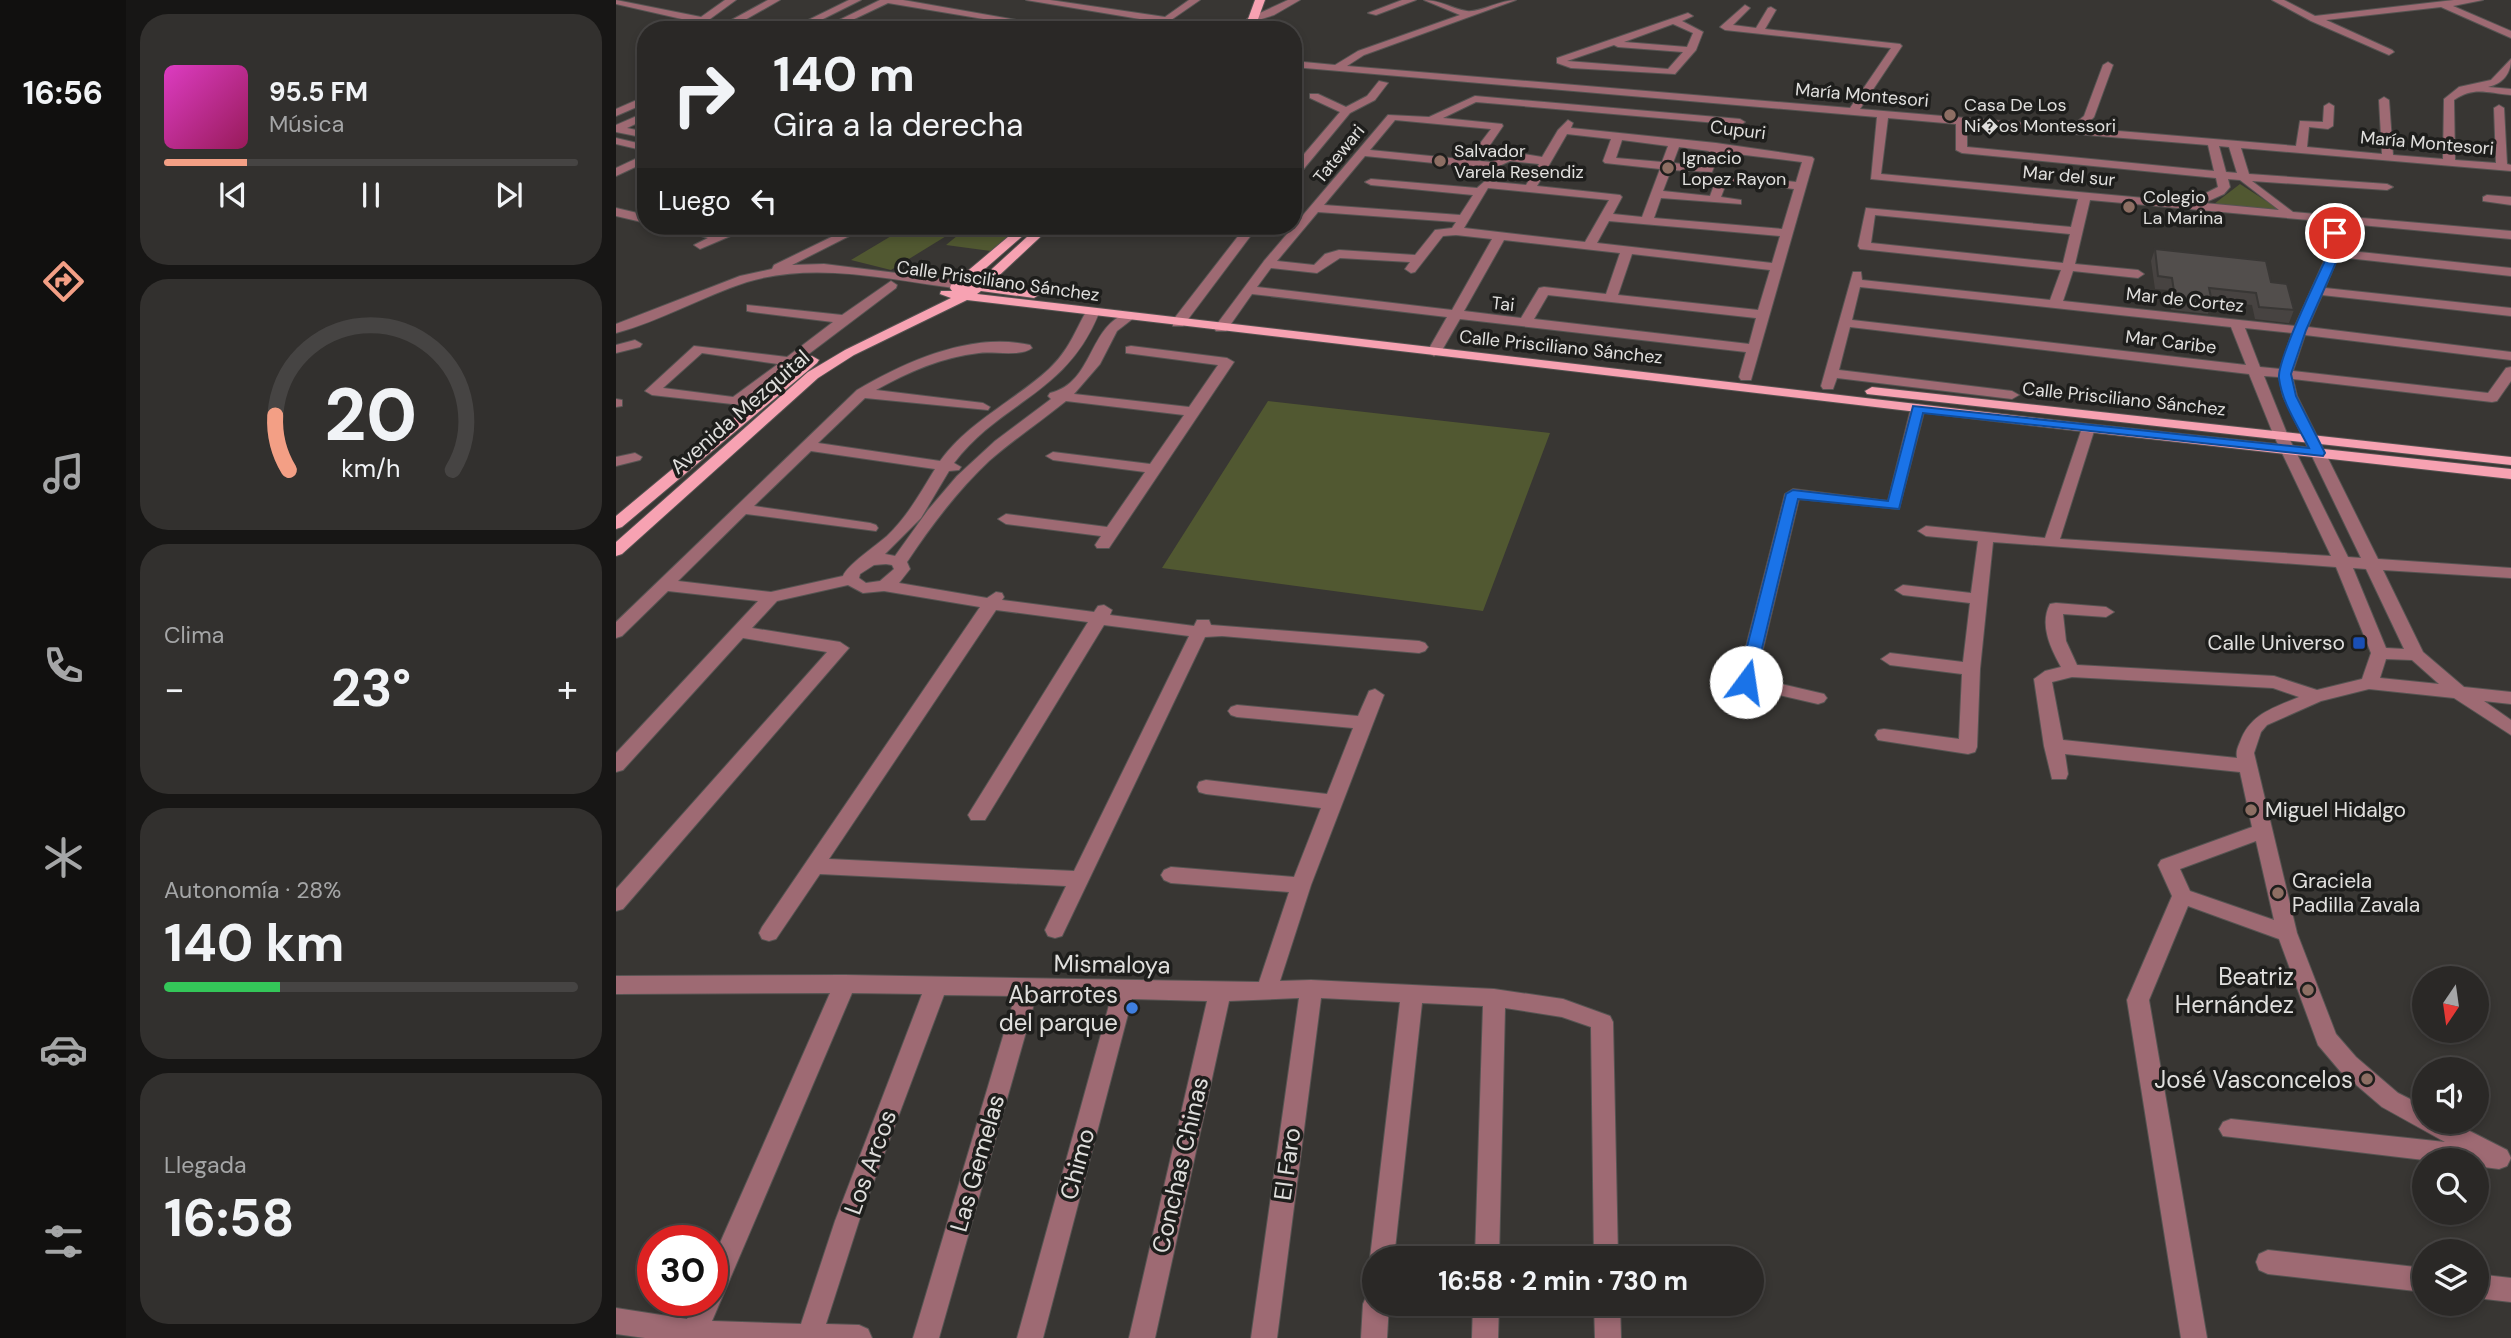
<!DOCTYPE html>
<html lang="es">
<head>
<meta charset="utf-8">
<style>
	:root { --surface:#2a2826; --page:#32302e; --text:#f1f3f6; --muted:#a5a6a7; --line:#464443; --accent:#f39f85 }
	body { margin:0; font-family:"DM Sans",sans-serif; background:var(--page); color:var(--text); height:100vh; display:flex; flex-direction:column; font-size:26px; white-space:nowrap }
	* { box-sizing:border-box; margin:0 }
	p { font-size:23px; color:var(--muted) }
	.icon { flex:none; width:38px; height:38px; fill:none; stroke:currentColor; stroke-width:2; stroke-linecap:round; stroke-linejoin:round }
	.map { position:relative; flex:1; overflow:hidden }
	.drawer { display:flex; flex-direction:column; gap:14px; padding:14px; background:#171615; width:490px }
	.drawer>* { flex:none }
	.guide { position:absolute; left:21px; top:21px; width:665px; height:214px; border-radius:28px; box-shadow:0 4px 10px #0003,0 0 0 2px var(--line); background:#2a2826; color:var(--text); overflow:hidden }
	.needle { width:46px; rotate:193deg }
	.buttons { position:absolute; left:1796px; top:966px; display:grid; gap:14px }
	.buttons a { display:grid; place-items:center; width:77px; height:77px; border-radius:50%; background:var(--surface); box-shadow:0 4px 10px #0003,0 0 0 2px var(--line); font-size:35px }
	.speed { position:absolute; left:21px; top:1225px; display:flex; gap:14px; font-size:35px; font-weight:700; text-align:center }
	.speed>* { display:grid; place-content:center; width:91px; height:91px; border-radius:50%; background:var(--surface); box-shadow:0 4px 10px #0003,0 0 0 2px var(--line); line-height:1 }
	.speed .limit { border:10px solid #d22; background:#fff; color:#111 }
	.pin { position:absolute; display:grid; place-items:center; width:60px; height:60px; color:#fff; margin:-30px; border:4px solid #fff; border-radius:50%; box-shadow:0 2px 7px #0007 }
	.me { position:absolute; width:77px; margin:-38px; rotate:14deg; stroke-linejoin:round; filter:drop-shadow(0 0 5px #0008) }
	.turn { display:flex; align-items:center; gap:24px; height:147px; padding:0 21px; font-size:32px }
	.turn .icon { width:91px; height:91px; stroke-width:2.5 }
	.turn b { display:block; font-size:49px; line-height:60px }
	.then { display:flex; align-items:center; height:66px; padding:0 21px; background:#0003; gap:14px; font-size:26px }
	.big { font-size:52px; font-weight:700; line-height:1.1 }
	.drawer .tile { flex:1; display:flex; flex-direction:column; justify-content:center; gap:10px; min-width:0; padding:0 24px; border-radius:28px; background:var(--page) }
	.drawer .dial { align-items:center; gap:0 }
	.dial svg { height:182px; overflow:visible; fill:none; stroke:var(--line); stroke-width:7; stroke-linecap:round; text-anchor:middle }
	.dial text { fill:var(--text); stroke:none }
	.song { display:flex; align-items:center; gap:21px }
	.cover { width:84px; height:84px; border-radius:10px; background:linear-gradient(135deg,hsl(310 70% 55%),hsl(330 70% 35%)) }
	.played { height:7px; border-radius:4px; background:linear-gradient(90deg,var(--accent) 20%,var(--line) 20%) }
	.keys { display:flex; justify-content:space-around; direction:ltr }
	.heat { display:flex; justify-content:space-between; align-items:center; font-size:38px; direction:ltr }
	.charge { height:10px; border-radius:5px; background:linear-gradient(90deg,#34c759 28%,var(--line) 0) }
	.trip { position:absolute; left:746px; top:1246px; width:402px; height:70px; border-radius:35px; background:var(--surface); box-shadow:0 4px 10px #0003,0 0 0 2px var(--line); font-weight:700; line-height:70px; text-align:center }
	main { display:flex; flex:1; min-height:0 }
	.tabs { display:flex; flex-direction:column; width:126px; justify-content:space-around; align-items:center; background:#11100f; color:var(--muted) }
	.tabs .icon { width:49px; height:49px }
	.tabs .current { color:var(--accent) }
	.tabs b { font-size:32px; color:var(--text) }
	.map>svg:first-child { display:block }
	.green { fill:#515831 }
	.lines { fill:none; stroke-linecap:round; stroke-linejoin:round }
	.minor-casing { stroke:#565452; stroke-width:2 }
	.major-casing { stroke:#565452; stroke-width:2 }
	.minor { fill:#9e6a73; fill-rule:evenodd }
	.major { fill:#f7a2b2; fill-rule:evenodd }
	.wall { fill:#474341 }
	.building { fill:#524e4c; stroke:#393735; stroke-width:2 }
	.route { fill:#1a73e8; stroke:#114b97; stroke-width:2 }
	.education-dot { fill:#8d6e63; stroke:#1e1e1c; stroke-width:2.5 }
	.transit-dot { fill:#1a4fb4; stroke:#1e1e1c; stroke-width:2.5 }
	.shop-dot { fill:#3f7fe0; stroke:#1e1e1c; stroke-width:2.5 }
	.labels { text-anchor:middle; dominant-baseline:central; stroke-width:7; stroke-linejoin:round; paint-order:stroke }
	.far-street-label { font-size:18px; fill:#e0dfdd; stroke:#1e1e1c }
	.far-poi-label { font-size:18px; fill:#e0dfdd; stroke:#1e1e1c; text-anchor:start }
	.street-label { font-size:21px; fill:#e0dfdd; stroke:#1e1e1c }
	.poi-label { font-size:21px; fill:#e0dfdd; stroke:#1e1e1c; text-anchor:start }
	.near-street-label { font-size:24px; fill:#e0dfdd; stroke:#1e1e1c }
	.near-poi-label { font-size:24px; fill:#e0dfdd; stroke:#1e1e1c; text-anchor:end }
</style>
</head>
<body>
<main>
<nav class="tabs">
<b>16:56</b>
<svg class="icon current" aria-label="directions" viewBox="0 0 24 24"><path d="M12 3l9 9-9 9-9-9zM9 14v-3h6M13 9l2 2-2 2"/></svg>
<svg class="icon" aria-label="music" viewBox="0 0 24 24"><path d="M9 18V5l10-2v13"/><circle cx="6" cy="18" r="3"/><circle cx="16" cy="16" r="3"/></svg>
<svg class="icon" aria-label="phone" viewBox="0 0 24 24"><path d="M5 4h4l2 5-3 2q2 4 5 5l2-3 5 2v4C11 20 4 13 5 4z"/></svg>
<svg class="icon" aria-label="climate" viewBox="0 0 24 24"><path d="M12 3v18M4 7l16 10M4 17L20 7"/></svg>
<svg class="icon" aria-label="car" viewBox="0 0 24 24"><path d="M5 17H2v-5l4-1 3-4h7l3 4 3 1v5h-3M9 17h6M6 11h13"/><circle cx="7" cy="17" r="2"/><circle cx="17" cy="17" r="2"/></svg>
<svg class="icon" aria-label="filters" viewBox="0 0 24 24"><path d="M4 7h16M4 17h16"/><circle cx="9" cy="7" r="2"/><circle cx="15" cy="17" r="2"/></svg>
</nav>
<section class="drawer">
<div class="tile">
<div class="song"><i class="cover"></i><div><b>95.5 FM</b><p>Música</p></div></div>
<div class="played"></div>
<div class="keys"><svg class="icon" aria-label="previous" viewBox="0 0 24 24"><path d="M18 5L8 12l10 7zM5 5v14"/></svg><svg class="icon" aria-label="pause" viewBox="0 0 24 24"><path d="M8 5v14M16 5v14"/></svg><svg class="icon" aria-label="next" viewBox="0 0 24 24"><path d="M6 5l10 7-10 7zM19 5v14"/></svg></div>
</div>
<div class="tile dial"><svg viewBox="0 0 100 80">
<path d="M14 69A42 42 0 1 1 86 69"/>
<path d="M14 69A42 42 0 0 1 8 45" stroke="#f39f85"/>
<text x="50" y="56" font-size="32" font-weight="700">20</text>
<text x="50" y="72" font-size="11">km/h</text>
</svg></div>
<div class="tile"><p>Clima</p>
<div class="heat"><a>−</a><b class="big">23°</b><a>+</a></div>
</div>
<div class="tile"><p>Autonomía · 28%</p><b class="big">140 km</b><div class="charge"></div></div>
<div class="tile"><p>Llegada</p><b class="big">16:58</b></div>
</section>
<div class="map">
<svg width="1895" height="1338" viewBox="0 0 1895 1338">
	<rect width="100%" height="100%" fill="#383633"/>
	<path class="green" d="M1624 184 1664 210 1598 204Z
		M292 226H322L340 230 275 270 235 260Z
		M353 226H411L382 252 330 245Z
		M652 401 934 433 867 611 546 568Z"/>
	<g class="lines">
		<g class="minor-casing">
			<path id="minor" d="M0 0 85 17 109 0H120L94 19 110 23 152 0H164L120 25 133 30H114L0 4Z
				M233 0H245L185 30H172Z
				M264 0H287L457 30H433L272 3 232 22 267 30 224 26 216 30H203Z
				M410 0H434L549 17 573 0H584L542 29 537 26 542 22Z
				M672 0H684L658 15 636 22 631 19Z
				M786 0H800L760 15 752 13Z
				M808 0C825 0 836 9 851 11 863 13 884 0 900 0L748 55 731 66 1234 108 1275 48 1109 30 1104 27 1129 5 1134 8 1117 25 1140 28 1152 8 1155 7 1160 10 1149 29 1284 44 1286 46 1244 109 1455 127 1468 116 1487 65 1492 62 1497 65 1478 117 1467 128 1680 146 1684 121 1707 122 1708 106 1713 103 1718 106 1717 126 1712 129 1693 127 1691 147 1766 154 1763 100 1768 97 1773 100 1777 155 1827 159 1828 99 1843 87 1875 80 1895 59C1895 74 1886 84 1872 87L1895 89V95C1871 93 1858 86 1838 100L1839 160 1880 163 1878 108 1883 105 1888 108 1891 164 1895 165V171L1625 148 1633 174 1771 184 1777 187 1771 190 1636 181 1677 212 1895 231V239L1712 222 1718 225 1729 241 1725 250 1895 268V276L1722 257 1709 288 1895 308V316L1706 295 1692 327 1895 352V360L1689 335 1677 371 1872 393 1890 368 1895 367V381L1881 401 1876 402 1677 379 1681 396 1762 559 1895 568V578L1767 570 1807 652 1848 687 1895 692V704L1868 701 1895 720V735L1838 698 1753 689 1705 701 1651 725 1645 732 1638 753 1681 933 1720 1034 1740 1057 1782 1093 1808 1106V1122H1836L1891 1150 1895 1158 1891 1166 1883 1169 1860 1166V1160H1808L1607 1136 1603 1129 1607 1122 1615 1119 1829 1142 1766 1107 1724 1071 1702 1045 1663 939 1572 906 1533 1000 1591 1338H1565L1511 1000 1556 896 1542 865 1545 860 1636 827 1624 772 1449 754 1452 774 1450 779H1436L1428 746 1418 679 1429 671 1445 667C1435 649 1423 625 1434 604L1440 603 1490 607 1498 612 1490 617 1447 614 1450 641 1461 665 1658 676 1701 690 1746 679 1755 653 1720 567 1377 542 1364 669 1361 747 1359 752 1352 754 1268 741 1262 740 1259 735 1262 730 1268 729 1343 739 1346 674 1274 665 1265 659 1274 653 1347 662 1354 603 1287 595 1279 590 1287 585 1355 593 1362 541 1310 536 1302 531 1310 526 1429 538 1467 425 1472 424 1479 428 1444 539 1715 556 1658 436 1633 374 1234 327 1223 370 1396 391 1403 395 1396 399 1221 378 1217 389H1207L1205 386 1237 272H1245L1246 280 1434 300 1445 270 1244 249 1242 246 1250 208 1455 227 1462 199 1255 179 1261 117 677 67V61L719 65 742 51 844 15ZM1272 118 1340 124V150L1346 153 1600 178 1602 187 1572 202 1265 174ZM1351 125 1592 145 1598 171 1351 147ZM1603 146 1613 147 1621 173 1610 172ZM1612 179 1624 180 1663 210 1588 203 1608 194 1614 187ZM1474 200 1693 220 1710 231 1717 241 1679 326 1447 301 1457 271 1522 278 1528 274 1522 270 1459 264ZM1259 215 1454 234 1447 263 1255 243ZM1244 287 1615 327 1630 365 1236 320ZM1629 328 1676 333 1664 369 1644 367ZM1648 376 1663 377 1667 396 1745 558 1732 557 1672 436ZM1737 568 1750 569 1788 649 1770 648ZM1770 659 1796 660 1823 684 1764 678ZM1456 677 1657 688 1683 697C1657 708 1634 714 1624 742 1621 749 1620 752 1621 758L1447 740 1436 682ZM1640 841 1658 920 1574 891 1564 869Z
				M1656 0H1668L1699 16 1838 0H1867L1837 6 1895 31V38L1825 7 1710 20 1776 50 1778 52 1773 55 1695 21Z
				M1072 13 1077 16 1066 21 1087 32 1080 50 1059 74 955 68 941 63V58ZM1057 24 1077 33 1071 47 1008 42ZM998 45 1002 47 1067 52 1052 69 951 61Z
				M763 81 772 83 759 100 734 113 681 177 677 178V167L724 112 694 98V94H702L730 107 751 96Z
				M30 96V103L0 116V109Z
				M859 96 1124 119 1129 122 1124 125 860 102 827 118 886 124 887 126 872 148 926 157 942 130 952 120 957 123 955 128 1100 143 1196 157 1198 159 1135 380H1125L1123 377 1130 352 844 319 825 352 818 356 811 352 831 317 636 294 610 331H600L598 328 648 261 772 115 813 117ZM779 120 875 129 859 150 883 158 875 162 754 150ZM951 134 995 139 987 161 989 163 1044 169 1026 217 997 214 1006 197 1004 195 921 186ZM1006 140 1052 146 1046 162 1000 158ZM1063 147 1093 151 1088 166 1057 163ZM1104 152 1186 162 1180 182 1107 174 1101 177 1094 196 1047 191 1055 170 1096 172ZM749 156 877 169 894 161 923 164 910 185 869 181 861 188 755 179 749 182 755 185 857 195 844 215 708 205ZM1111 181 1178 189 1166 229 1038 218 1045 198 1125 204V200L1105 197ZM872 188 993 200 969 242 848 228ZM702 212 840 222 836 228 819 230 799 255 723 250 709 254 698 265 661 261ZM993 221 1164 236 1156 263 981 243ZM840 235 876 239 836 310 641 287 655 268 701 273 724 258 794 262 789 269 795 273 799 272 827 236ZM888 240 1004 253 990 294 928 287 923 288 905 318 848 311ZM1016 254 1154 270 1142 310 1002 295ZM932 295 1140 318 1133 344 918 319Z
				M30 112V119L11 128 30 132V138L0 132V125Z
				M0 138 30 145V151L0 144Z
				M30 154V162L0 176V168Z
				M1871 195 1895 197V205L1867 201V197Z
				M0 208 30 215V223L0 216Z
				M51 226H71L103 233 122 226H138L84 249 78 245 92 238Z
				M238 226H253L176 265 208 264 345 281 351 285 345 289C275 280 200 261 131 282 87 296 45 321 0 333V324L124 276 156 269 158 265Z
				M630 226H642L567 326H557V320Z
				M275 281 281 285 280 288 125 405 36 395 29 391 78 346 171 357 217 322 136 312 131 311V305L226 315ZM86 353 162 364 117 397 47 388Z
				M476 309 483 313C450 395 385 401 338 463L345 467 343 470 333 471 305 518 269 554 279 556 312 510 341 476 379 441 435 399 432 396 434 393C478 383 472 325 512 313L519 317 501 331 484 364 458 394 573 407 602 365 510 353V347L515 346 611 358 618 362 493 548H481L479 545 485 536 390 524 382 519 390 514 491 527 529 472 437 460 430 456 437 452 534 464 568 415 450 401C424 422 397 440 373 461 341 491 315 526 291 562L294 569 283 583 371 598 380 592 386 593 388 597 386 600 478 612 482 606 488 605 496 610 494 615 578 626 581 620H593L595 625 803 641 809 643 812 647 809 651 803 653 606 636 589 637 446 936 439 938 432 936 429 930 450 886 204 874 160 939 153 941 146 939 143 933 146 927 364 607 268 591 247 593 232 585 161 601 136 628 224 642 233 648 7 909 0 911V889L211 652 127 638 7 770 0 772V753L142 601 52 591 6 636 0 638V622L241 390C291 361 355 332 414 345L416 348C405 357 377 351 363 353 326 357 292 372 260 390L367 403 374 407 372 410 249 398 202 443 324 461C352 422 398 401 433 369 453 350 458 333 471 310ZM195 451 319 469C304 493 292 516 271 536 261 545 231 565 227 576L155 592 62 581 130 514 260 531 262 528 260 525 254 523 138 506ZM270 564 276 565 278 569 264 581 250 583 243 578 244 574 258 565ZM380 610 472 622 352 815 355 820H369L488 625 573 636 458 871 213 859Z
				M19 340 26 344 24 347 0 353V345Z
				M0 399 6 400V406L0 407Z
				M1302 404 1309 408 1283 509 1183 499 1140 678 1208 694 1211 698 1208 702 1202 704 1124 686 1121 682 1169 494 1177 489 1272 501 1295 408Z
				M19 453 26 457 24 460 0 466V457Z
				M759 689 768 695 695 885 664 981 695 980 878 989 947 999 994 1016 997 1022 1002 1258H978L975 1027 946 1017 889 1008 883 1258H859L867 1006 806 1003 778 1258H758L757 1266 754 1258 784 1002 705 998 661 1338H635L683 998 613 1001 539 1338H513L591 1001 516 999 427 1338H401L495 998 420 997 323 1338H297L399 996 328 995 243 1221 210 1324 243 1325 252 1329 256 1338H29L0 1334V1308L71 1319 79 1300H96V1261L214 993 0 994V976L229 975 643 982 673 892 555 883 548 880 545 875 548 870 555 867 678 877 705 808 590 794 583 792 581 787 583 782 590 780 711 794 737 728 621 717 615 715 612 711 615 707 621 705 742 716 753 691ZM236 993 306 994 219 1221 185 1324 96 1321Z
				M1652 1250 1808 1268V1292L1652 1274 1643 1270 1640 1262 1643 1254Z
				M1860 1274 1895 1278V1302L1860 1298Z
				M758 1293V1304H773L771 1338H745L747 1304 751 1295Z
				M857 1304H883L882 1338H856Z
				M978 1304H1004L1005 1338H979Z"/>
		</g>
		<g class="major-casing">
			<path id="major" d="M639 0H649L638 30H628Z
				M405 226H418L354 282 360 283 366 278 423 226H436L373 285 418 290 424 294 418 298 365 291 361 294 1472 424 1895 469V479L1472 432 351 300 238 355 202 378 6 554 0 556V542L192 372 229 350 335 298 324 294 325 291H336L334 288 335 285Z
				M196 356 203 360 201 363 6 527 0 529V516L191 357Z
				M1256 387 1895 457V465L1251 394 1249 391Z"/>
		</g>
		<use href="#minor" class="minor"/>
		<use href="#major" class="major"/>
	</g>
	<path class="wall" d="M1539 249 1655 282 1678 310 1673 323 1639 319 1636 305 1595 301 1592 314 1555 310 1552 290 1539 289 1535 261Z"/>
	<path class="building" d="M1539 249 1650 261 1655 282 1671 284 1678 310 1643 307 1640 293 1593 288 1596 302 1559 298 1556 278 1542 276Z"/>
	<path class="route" d="M1719 230 1723 231 1729 242 1690 330 1675 374 1680 396 1709 453 1707 456 1307 413 1283 509 1182 499 1138 682 1136 686H1124L1122 682 1170 494 1177 490 1272 501 1297 406 1693 448C1682 426 1666 403 1663 378 1661 358 1707 265 1718 242L1714 233Z"/>
	<g class="education-dot">
		<circle cx="1334" cy="115" r="7"/>
		<circle cx="824" cy="161" r="7"/>
		<circle cx="1052" cy="168" r="7"/>
		<circle cx="1513" cy="207" r="7"/>
		<circle cx="1635" cy="810" r="7"/>
		<circle cx="1662" cy="893" r="7"/>
		<circle cx="1692" cy="990" r="7"/>
		<circle cx="1751" cy="1079" r="7"/>
	</g>
	<rect class="transit-dot" x="1736" y="636" width="14" height="14" rx="3.5"/>
	<circle class="shop-dot" cx="516" cy="1008" r="7"/>
	<g class="labels">
		<g class="far-street-label">
			<text transform="translate(1246 95) rotate(5)">María Montesori</text>
			<text transform="translate(1122 130) rotate(7)">Cupuri</text>
			<text transform="translate(1811 143) rotate(5)">María Montesori</text>
			<text transform="translate(723 154) rotate(-51)">Tatewari</text>
			<text transform="translate(1453 176) rotate(5)">Mar del sur</text>
			<text transform="translate(382 281) rotate(8)">Calle Prisciliano Sánchez</text>
			<text transform="translate(1569 300) rotate(6)">Mar de Cortez</text>
			<text transform="translate(887 304) rotate(6)">Tai</text>
			<text transform="translate(1555 342) rotate(7)">Mar Caribe</text>
			<text transform="translate(945 347) rotate(6)">Calle Prisciliano Sánchez</text>
			<text transform="translate(1508 399) rotate(6)">Calle Prisciliano Sánchez</text>
		</g>
		<g class="far-poi-label">
			<text x="1348" y="105">Casa De Los<tspan x="1348" dy="21">Ni�os Montessori</tspan></text>
			<text x="838" y="151">Salvador<tspan x="838" dy="21">Varela Resendiz</tspan></text>
			<text x="1066" y="158">Ignacio<tspan x="1066" dy="21">Lopez Rayon</tspan></text>
			<text x="1527" y="197">Colegio<tspan x="1527" dy="21">La Marina</tspan></text>
		</g>
		<g class="street-label">
			<text transform="translate(124 412) rotate(-41)">Avenida Mezquital</text>
		</g>
		<g class="poi-label">
			<text x="1729" y="643" text-anchor="end">Calle Universo</text>
			<text x="1649" y="810">Miguel Hidalgo</text>
			<text x="1676" y="881">Graciela<tspan x="1676" dy="24">Padilla Zavala</tspan></text>
		</g>
		<g class="near-street-label">
			<text transform="translate(496 964) rotate(1)">Mismaloya</text>
			<text transform="translate(254 1162) rotate(-70)">Los Arcos</text>
			<text transform="translate(361 1163) rotate(-74)">Las Gemelas</text>
			<text transform="translate(461 1164) rotate(-75)">Chimo</text>
			<text transform="translate(671 1164) rotate(-82)">El Faro</text>
			<text transform="translate(564 1165) rotate(-77)">Conchas Chinas</text>
		</g>
		<g class="near-poi-label">
			<text x="1678" y="976">Beatriz<tspan x="1678" dy="28">Hernández</tspan></text>
			<text x="502" y="994">Abarrotes<tspan x="502" dy="28">del parque</tspan></text>
			<text x="1737" y="1079">José Vasconcelos</text>
		</g>
	</g>
</svg>
<div class="buttons">
<a><svg class="needle" viewBox="-14 -14 28 28"><path d="M0-13l5 13h-10z" fill="#e53935"/><path d="M0 13l5-13h-10z" fill="#a5a6a7"/></svg></a>
<a><svg class="icon" aria-label="sound" viewBox="0 0 24 24"><path d="M4 9h4l5-4v14l-5-4H4zM17 9q2 3 0 6"/></svg></a>
<a><svg class="icon" aria-label="search" viewBox="0 0 24 24"><circle cx="10" cy="10" r="6"/><path d="M15 15l6 6"/></svg></a>
<a><svg class="icon" aria-label="layers" viewBox="0 0 24 24"><path d="M12 4l9 5-9 5-9-5zM3 14l9 5 9-5"/></svg></a>
</div>
<div class="speed"><div class="limit">30</div></div>
<div class="pin" style="left:1719px;top:233px;background:#d93025"><svg class="icon" aria-label="arrive" viewBox="0 0 24 24"><path d="M6 21V4h12l-3 4 3 4H6"/></svg></div>
<svg class="me" style="left:1130px;top:682px" viewBox="-20 -20 40 40"><circle r="19" fill="#fff"/><path d="M0-13L10 11 0 6-10 11z" fill="#1a73e8"/></svg>
<div class="trip">16:58 · 2 min · 730 m</div>
<div class="guide">
<div class="turn"><svg class="icon" aria-label="right" viewBox="0 0 24 24"><path d="M7 20v-9h11M14 6l5 5-5 5"/></svg><div><b>140 m</b>Gira a la derecha</div></div>
<div class="then">Luego<svg class="icon" aria-label="left" viewBox="0 0 24 24"><path d="M17 20v-9H6M10 6l-5 5 5 5"/></svg></div>
</div>
</div>
</main>
</body>
</html>
